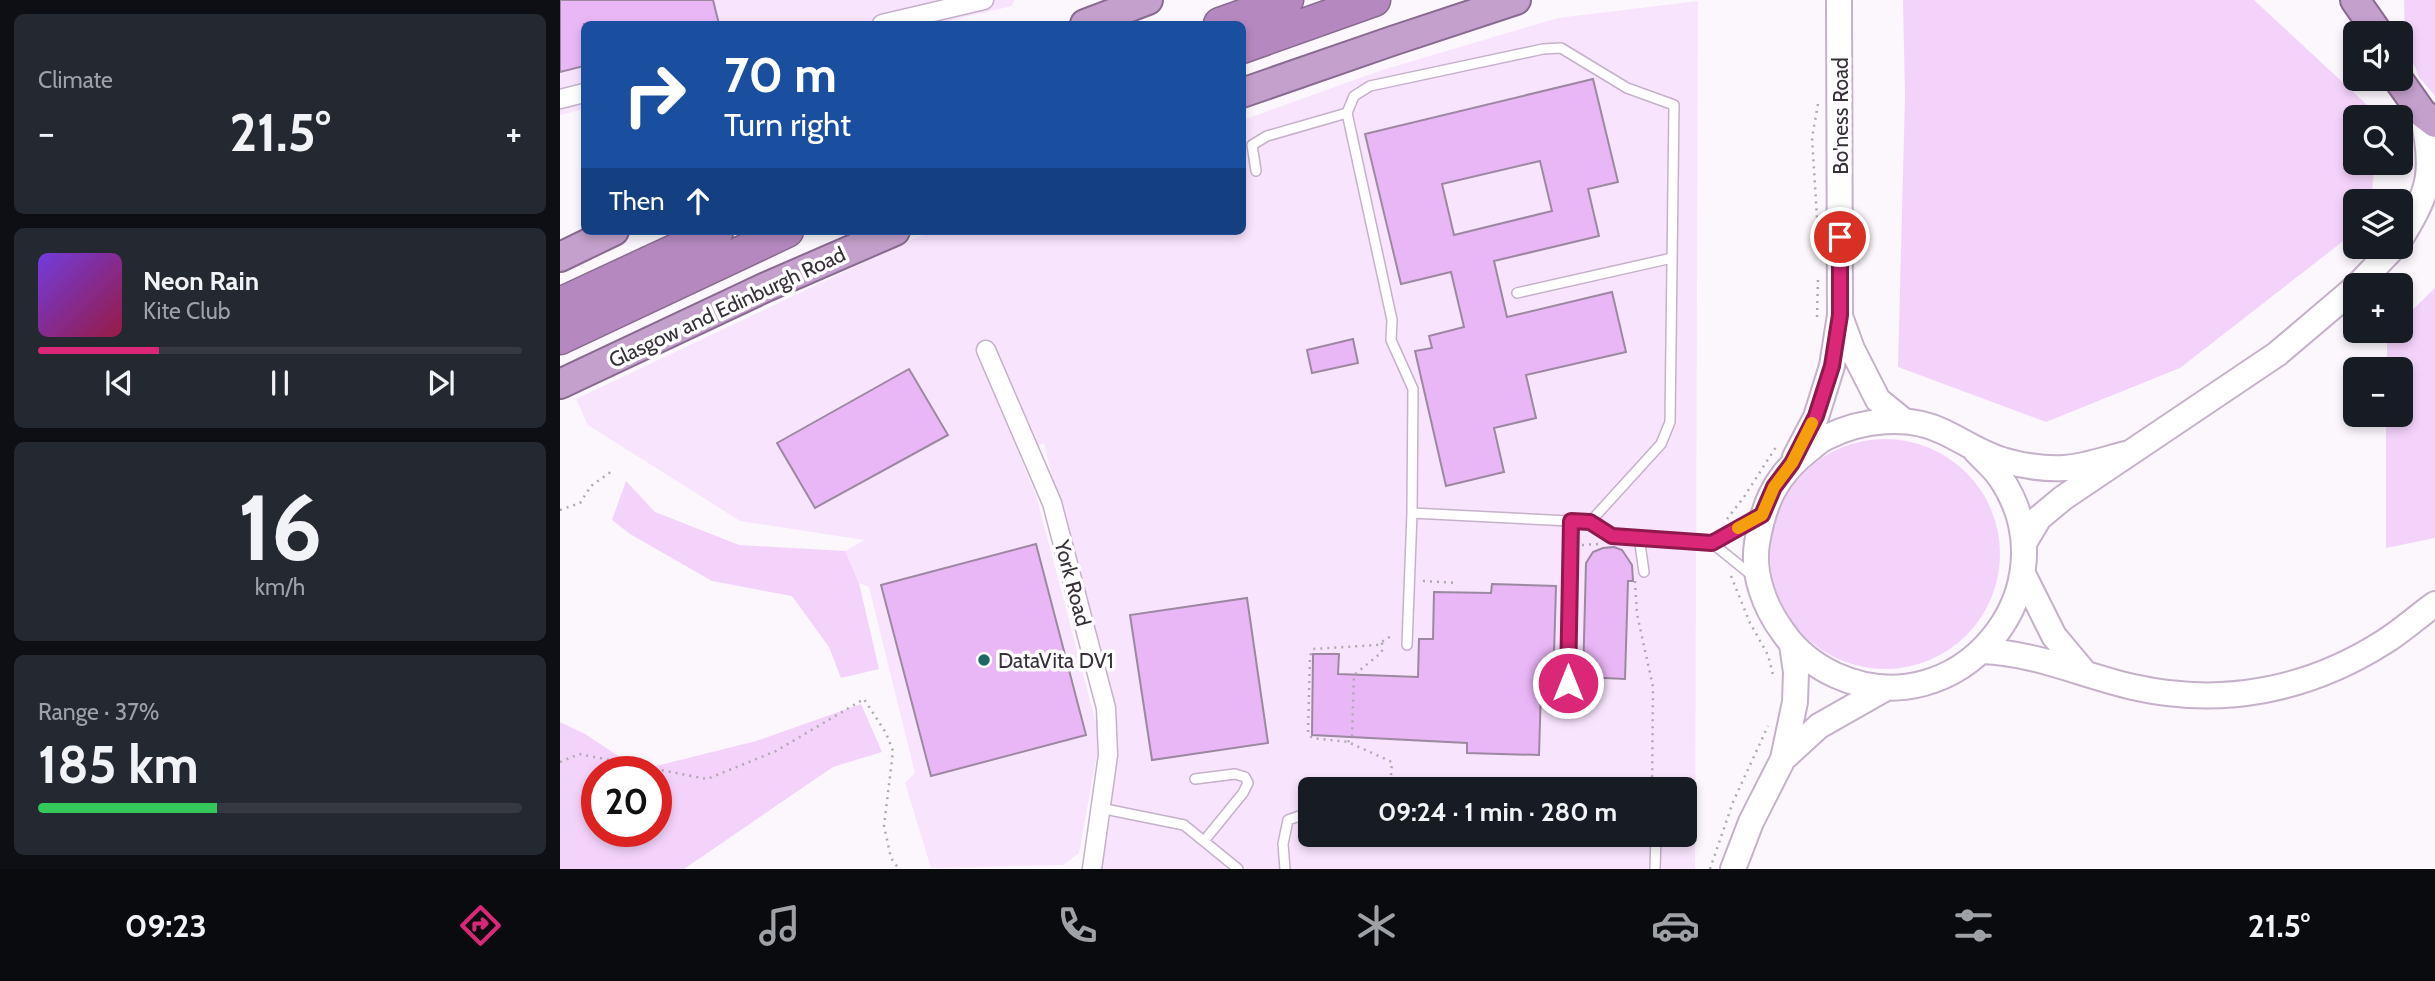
<!DOCTYPE html>
<html lang="en">
<head>
<meta charset="utf-8">
<style>
	:root { --surface:#171b24; --page:#242831; --text:#f1f3f6; --muted:#9ea1a6; --line:#363941; --accent:#db2777 }
	body { margin:0; font-family:Cabin,sans-serif; background:var(--page); color:var(--text); height:100vh; display:flex; flex-direction:column; font-size:26px; white-space:nowrap }
	* { box-sizing:border-box; margin:0 }
	p { font-size:23px; color:var(--muted) }
	.icon { flex:none; width:38px; height:38px; fill:none; stroke:currentColor; stroke-width:2; stroke-linecap:round; stroke-linejoin:round }
	.map { position:relative; flex:1; overflow:hidden }
	.details { display:flex; flex-direction:column; gap:14px; padding:14px; background:#0d0f14; width:560px }
	.details>* { flex:none }
	.top-card { position:absolute; left:21px; top:21px; width:665px; height:214px; border-radius:10px; box-shadow:0 4px 10px #0003; background:#1a4fa0; color:#fff; overflow:hidden }
	.buttons { position:absolute; left:1783px; top:21px; display:grid; gap:14px }
	.buttons a { display:grid; place-items:center; width:70px; height:70px; border-radius:10px; background:var(--surface); box-shadow:0 4px 10px #0003; font-size:35px }
	.speed { position:absolute; left:21px; top:756px; display:flex; gap:14px; font-size:35px; font-weight:700; text-align:center }
	.speed>* { display:grid; place-content:center; width:91px; height:91px; border-radius:50%; background:var(--surface); box-shadow:0 4px 10px #0003; line-height:1 }
	.speed .limit { border:10px solid #d22; background:#fff; color:#111 }
	.pin { position:absolute; display:grid; place-items:center; width:60px; height:60px; color:#fff; margin:-30px; border:4px solid #fff; border-radius:50%; box-shadow:0 2px 7px #0007 }
	.me { position:absolute; width:77px; margin:-38px; rotate:0deg; stroke-linejoin:round; filter:drop-shadow(0 0 5px #0008) }
	.turn { display:flex; align-items:center; gap:24px; height:147px; padding:0 28px; font-size:32px }
	.turn .icon { width:91px; height:91px; stroke-width:2.5 }
	.turn b { display:block; font-size:49px; line-height:60px }
	.then { display:flex; align-items:center; height:66px; padding:0 28px; background:#0003; gap:14px; font-size:26px }
	.big { font-size:52px; font-weight:700; line-height:1.1 }
	.details .tile { flex:1; display:flex; flex-direction:column; justify-content:center; gap:10px; min-width:0; padding:0 24px; border-radius:10px; background:var(--page) }
	.details .dial { align-items:center; gap:0 }
	.dial b { font-size:91px; line-height:1 }
	.song { display:flex; align-items:center; gap:21px }
	.cover { width:84px; height:84px; border-radius:10px; background:linear-gradient(135deg,hsl(260 70% 55%),hsl(340 70% 35%)) }
	.played { height:7px; border-radius:4px; background:linear-gradient(90deg,var(--accent) 25%,var(--line) 25%) }
	.keys { display:flex; justify-content:space-around; direction:ltr }
	.heat { display:flex; justify-content:space-between; align-items:center; font-size:38px; direction:ltr }
	.charge { height:10px; border-radius:5px; background:linear-gradient(90deg,#34c759 37%,var(--line) 0) }
	.trip { position:absolute; left:738px; top:777px; width:399px; height:70px; border-radius:10px; background:var(--surface); box-shadow:0 4px 10px #0003; font-weight:700; line-height:70px; text-align:center }
	.menu { display:flex; height:112px; justify-content:space-around; align-items:center; background:#090b0e; color:var(--muted) }
	.menu .icon { width:49px; height:49px }
	.menu .selected { color:var(--accent) }
	.menu b { font-size:32px; color:var(--text) }
	main { display:flex; flex:1; min-height:0 }
	.map>svg:first-child { display:block }
	.built { fill:#f9e4fe; fill-rule:evenodd }
	.green { fill:#f4d3fb; fill-rule:evenodd }
	.building { fill:#eab7f6; stroke:#9c88a0; stroke-width:2; fill-rule:evenodd }
	.lines { fill:none; stroke-linecap:round; stroke-linejoin:round }
	.service-casing { stroke:#c5b1ca; stroke-width:12 }
	.minor-casing { stroke:#c5b1ca; stroke-width:21 }
	.secondary-casing { stroke:#c5b1ca; stroke-width:28 }
	.trunk-casing { stroke:#896a90; stroke-width:32 }
	.motorway-casing { stroke:#896a90; stroke-width:35 }
	.path { stroke:#afaab0; stroke-width:2.5; stroke-dasharray:2 5; stroke-linecap:butt }
	.service { stroke:#fff; stroke-width:9 }
	.minor { stroke:#fff; stroke-width:18 }
	.secondary { stroke:#fff; stroke-width:24 }
	.trunk { stroke:#c4a0cc; stroke-width:28 }
	.motorway { stroke:#b589bf; stroke-width:32 }
	.route-casing { stroke:#8e194d; stroke-width:18 }
	.route { stroke:#db2777; stroke-width:12 }
	.slow { stroke:#f59e0b; stroke-width:12 }
	.poi-dot { fill:#1c6864; stroke:#fff; stroke-width:2.5 }
	.labels { text-anchor:middle; dominant-baseline:central; stroke-width:7; stroke-linejoin:round; paint-order:stroke }
	.street-label { font-size:21px; fill:#372f39; stroke:#fff }
	.poi-label { font-size:21px; fill:#372f39; stroke:#fff; text-anchor:start }
</style>
</head>
<body>
<main>
<section class="details">
<div class="tile"><p>Climate</p>
<div class="heat"><a>−</a><b class="big">21.5°</b><a>+</a></div>
</div>
<div class="tile">
<div class="song"><i class="cover"></i><div><b>Neon Rain</b><p>Kite Club</p></div></div>
<div class="played"></div>
<div class="keys"><svg class="icon" aria-label="previous" viewBox="0 0 24 24"><path d="M18 5L8 12l10 7zM5 5v14"/></svg><svg class="icon" aria-label="pause" viewBox="0 0 24 24"><path d="M8 5v14M16 5v14"/></svg><svg class="icon" aria-label="next" viewBox="0 0 24 24"><path d="M6 5l10 7-10 7zM19 5v14"/></svg></div>
</div>
<div class="tile dial"><b>16</b><p>km/h</p></div>
<div class="tile"><p>Range · 37%</p><b class="big">185 km</b><div class="charge"></div></div>
</section>
<div class="map">
<svg width="1875" height="869" viewBox="0 0 1875 869">
	<rect width="100%" height="100%" fill="#fbf7fc"/>
	<path class="built" d="M0 0H454L452 6 375 24H24V109L0 115Z
		M1138 1 1135 869H538L550 732 484 443 460 457 476 495 540 738 519 853 503 865 371 868 345 783 355 773 309 587 299 583 285 551 304 540 180 521 28 425 16 399 353 239 374 231H682L683 120 819 71 998 18ZM751 789H1125V835H751Z"/>
	<path class="green" d="M1343 0H1694L1819 116 1796 117V163H1815L1811 201H1796L1795 232 1620 368 1486 422 1338 367 1345 96Z
		M1844 0H1875V96L1859 77 1845 43Z
		M1875 288V538L1826 548V415H1841V369H1827V334L1831 331H1841V321Z
		M1210 554a115 115 0 1 1 230 0a115 115 0 1 1-230 0Z
		M66 481 95 512 179 545 285 551 299 583 319 669 281 678 269 647 232 596 152 581 70 534 52 520Z
		M301 704 322 752 273 767 124 869H0V722L25 734 80 770 196 741ZM37 772H96V831H37Z"/>
	<path class="building" d="M0 0H153L159 24H24V66L0 72Z
		M1033 79 1058 182 1028 189 1039 236 934 261 947 317 1052 292 1066 352 966 375 976 418 934 428 944 472 886 486 855 351 872 348 869 336 904 327 891 272 841 284 805 134ZM980 161 992 211 894 235 882 184Z
		M793 339 798 363 752 373 747 350Z
		M349 369 388 435 255 508 217 443Z
		M476 544 526 735 371 776 321 585Z
		M1054 547 1062 550 1072 565 1073 581H1068L1065 679 1023 677 1026 563 1033 552 1043 548Z
		M932 584 996 586 993 689 981 688 979 755 907 753V743L752 735 753 654H779L778 674 858 677 859 639H873L874 592 931 593Z
		M687 598 708 743 592 760 570 615Z"/>
	<g class="lines">
		<g class="service-casing">
			<path id="service" d="M696 171 692 145 707 136 787 113
				M957 293 1112 258
				M852 513 1030 522 1053 536 1152 543 1194 577
				M1079 537 1084 572
				M1152 543 1199 517
				M847 645 852 513 853 389 831 340 832 320 787 113 794 96 810 86 983 49 1001 48 1067 88 1114 105 1110 422 1101 444 1030 522
				M1008 683 1011 521
				M635 779 675 774 685 777 688 783 683 793 644 841
				M540 808 624 825 678 869
				M725 869 723 844 728 820 751 812
				M1095 869 1096 835"/>
		</g>
		<g class="minor-casing">
			<path id="minor" d="M322 24 424 0
				M0 99 24 93
				M426 350 492 503 546 708 548 755 532 869"/>
		</g>
		<g class="secondary-casing">
			<path id="secondary" d="M1841 238C1871 189 1875 170 1862 113
				M1798 285 1834 247
				M1281 319 1292 349 1318 400 1344 421
				M1415 450C1423 459 1433 467 1440 477 1516 588 1398 731 1275 675 1254 665 1236 651 1223 632 1205 608 1192 574 1197 543 1204 502 1216 475 1250 449 1255 445 1260 440 1267 437 1301 420 1348 414 1384 432 1405 442 1423 455 1446 461 1464 466 1485 469 1504 468 1524 467 1546 459 1565 454
				M1235 457 1256 417 1272 366 1280 315 1279 0
				M1464 543 1479 518 1503 498 1717 354 1796 287
				M1463 574 1494 636 1524 672
				M1422 651C1476 653 1521 675 1573 687 1661 707 1747 691 1824 642 1842 631 1858 616 1875 604
				M1223 759 1259 726 1326 688
				M1173 869 1191 822 1223 759 1235 702 1236 672 1232 645"/>
		</g>
		<g class="trunk-casing">
			<path id="trunk" d="M1795 0 1818 33
				M525 24 588 0
				M1838 79 1862 113 1875 123
				M682 93 832 41 956 0
				M0 257 54 231
				M0 384 206 287 335 231"/>
		</g>
		<g class="motorway-casing">
			<path id="motorway" d="M660 24 727 0
				M682 47 814 0
				M0 304 157 231
				M0 338 227 231"/>
		</g>
		<path class="path" d="M1258 104 1252 138 1258 233
			M1257 317 1258 279
			M0 510 20 503 31 486 52 471
			M1167 519 1184 497 1216 447
			M1022 545 1040 544
			M1171 576 1190 623 1208 655 1214 679
			M863 581 898 583
			M1075 581 1077 614 1093 687 1092 789
			M788 742 792 737 794 675 822 652V642
			M0 762 19 754 147 779 216 751 304 699 326 733 333 751 324 826 331 858 339 869
			M830 789 832 762 788 742 752 738 748 733 750 656 753 649 817 645 834 634
			M1150 869 1173 802 1208 726"/>
		<use href="#service" class="service"/>
		<use href="#minor" class="minor"/>
		<use href="#secondary" class="secondary"/>
		<use href="#trunk" class="trunk"/>
		<use href="#motorway" class="motorway"/>
	</g>
	<g class="lines">
		<g class="route-casing">
			<path id="route" d="M1008 683 1011 521 1030 522 1052 536 1152 543 1202 515 1214 487 1232 463 1256 416 1272 366 1280 315V237"/>
		</g>
		<use href="#route" class="route"/>
		<path class="slow" d="M1178 528 1202 515 1214 487 1232 463 1252 423"/>
	</g>
	<circle class="poi-dot" cx="424" cy="660" r="7"/>
	<g class="labels">
		<g class="street-label">
			<text transform="translate(1280 116) rotate(-90)">Bo'ness Road</text>
			<text transform="translate(167 307) rotate(-25)">Glasgow and Edinburgh Road</text>
			<text transform="translate(513 583) rotate(75)">York Road</text>
		</g>
		<g class="poi-label">
			<text x="438" y="660">DataVita DV1</text>
		</g>
	</g>
</svg>
<div class="buttons">
<a><svg class="icon" aria-label="sound" viewBox="0 0 24 24"><path d="M4 9h4l5-4v14l-5-4H4zM17 9q2 3 0 6"/></svg></a>
<a><svg class="icon" aria-label="search" viewBox="0 0 24 24"><circle cx="10" cy="10" r="6"/><path d="M15 15l6 6"/></svg></a>
<a><svg class="icon" aria-label="layers" viewBox="0 0 24 24"><path d="M12 4l9 5-9 5-9-5zM3 14l9 5 9-5"/></svg></a>
<a>+</a>
<a>−</a>
</div>
<div class="speed"><div class="limit">20</div></div>
<div class="pin" style="left:1280px;top:237px;background:#d93025"><svg class="icon" aria-label="arrive" viewBox="0 0 24 24"><path d="M6 21V4h12l-3 4 3 4H6"/></svg></div>
<svg class="me" style="left:1008px;top:683px" viewBox="-20 -20 40 40"><circle r="17" fill="#db2777" stroke="#fff" stroke-width="3"/><path d="M0-11L8 9 0 5-8 9z" fill="#fff"/></svg>
<div class="trip">09:24 · 1 min · 280 m</div>
<div class="top-card">
<div class="turn"><svg class="icon" aria-label="right" viewBox="0 0 24 24"><path d="M7 20v-9h11M14 6l5 5-5 5"/></svg><div><b>70 m</b>Turn right</div></div>
<div class="then">Then<svg class="icon" aria-label="ahead" viewBox="0 0 24 24"><path d="M12 20V5M6 11l6-6 6 6"/></svg></div>
</div>
</div>
</main>
<nav class="menu">
<b>09:23</b>
<svg class="icon selected" aria-label="directions" viewBox="0 0 24 24"><path d="M12 3l9 9-9 9-9-9zM9 14v-3h6M13 9l2 2-2 2"/></svg>
<svg class="icon" aria-label="music" viewBox="0 0 24 24"><path d="M9 18V5l10-2v13"/><circle cx="6" cy="18" r="3"/><circle cx="16" cy="16" r="3"/></svg>
<svg class="icon" aria-label="phone" viewBox="0 0 24 24"><path d="M5 4h4l2 5-3 2q2 4 5 5l2-3 5 2v4C11 20 4 13 5 4z"/></svg>
<svg class="icon" aria-label="climate" viewBox="0 0 24 24"><path d="M12 3v18M4 7l16 10M4 17L20 7"/></svg>
<svg class="icon" aria-label="car" viewBox="0 0 24 24"><path d="M5 17H2v-5l4-1 3-4h7l3 4 3 1v5h-3M9 17h6M6 11h13"/><circle cx="7" cy="17" r="2"/><circle cx="17" cy="17" r="2"/></svg>
<svg class="icon" aria-label="filters" viewBox="0 0 24 24"><path d="M4 7h16M4 17h16"/><circle cx="9" cy="7" r="2"/><circle cx="15" cy="17" r="2"/></svg>
<b>21.5°</b>
</nav>
</body>
</html>
